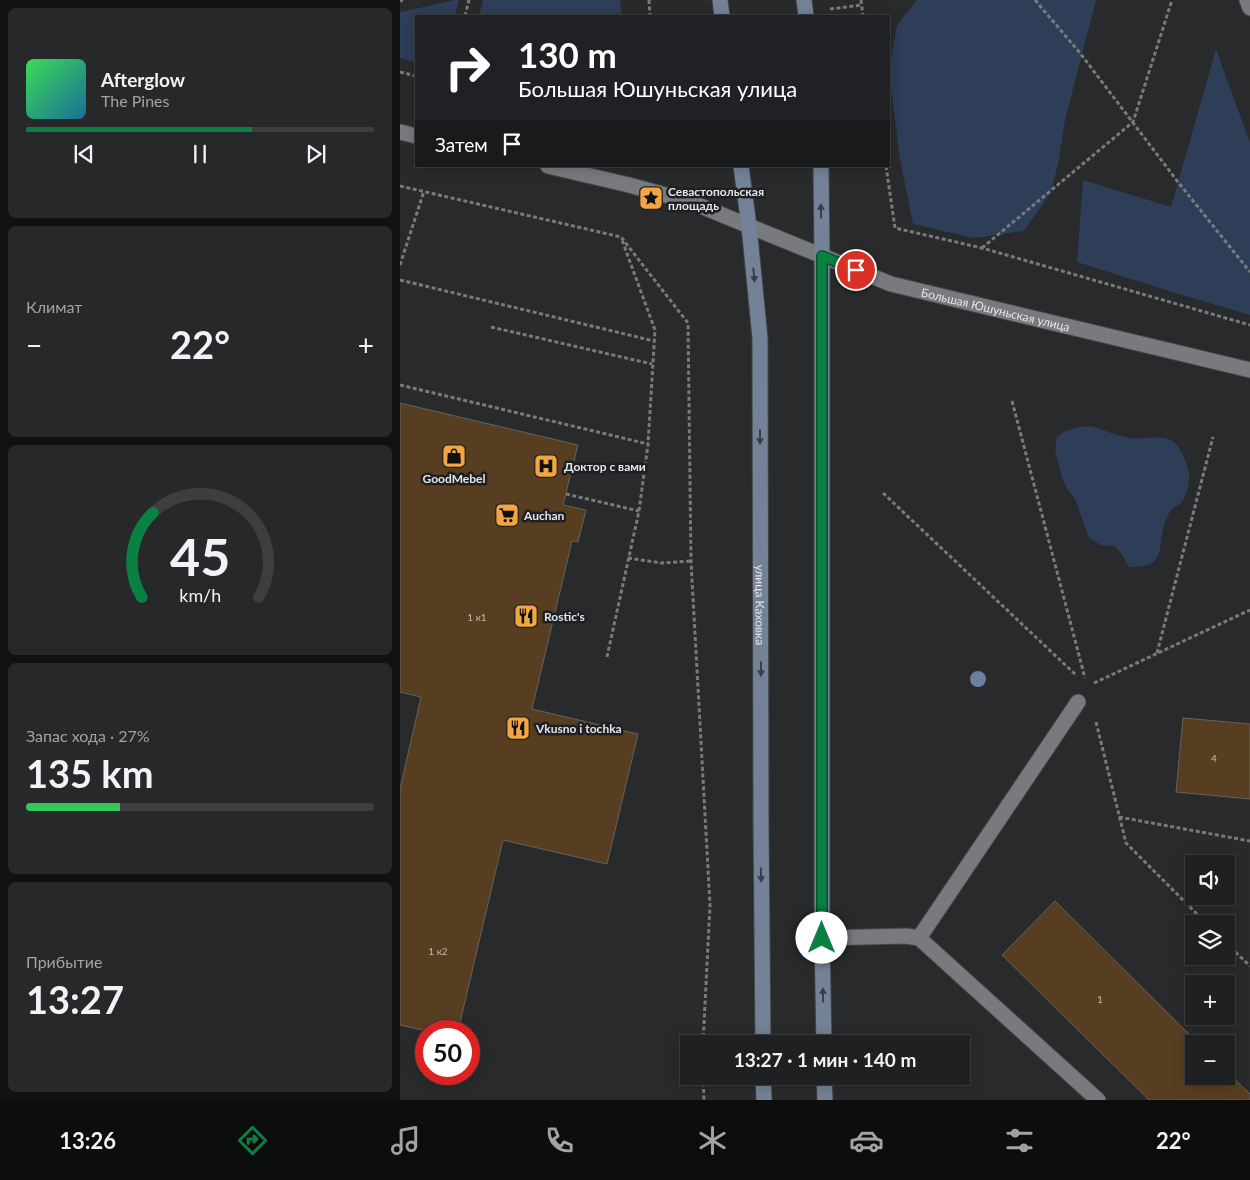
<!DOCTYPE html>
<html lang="ru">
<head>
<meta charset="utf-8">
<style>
	:root { --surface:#1e2021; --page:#26282a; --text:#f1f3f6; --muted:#a1a3a5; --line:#3c3e3f; --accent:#0b8043 }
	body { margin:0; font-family:Lato,sans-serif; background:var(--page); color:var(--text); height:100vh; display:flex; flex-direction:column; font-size:19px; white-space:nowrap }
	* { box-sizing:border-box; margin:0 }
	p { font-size:16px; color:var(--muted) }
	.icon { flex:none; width:28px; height:28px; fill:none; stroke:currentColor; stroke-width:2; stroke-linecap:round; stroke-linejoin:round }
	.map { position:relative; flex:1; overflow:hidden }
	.panel { display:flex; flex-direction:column; gap:8px; padding:8px; background:#101212; width:400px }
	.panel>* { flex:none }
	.guide { position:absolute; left:15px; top:15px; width:475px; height:152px; border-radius:0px; box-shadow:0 2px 12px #0003,0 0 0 1px var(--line); background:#202124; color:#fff; overflow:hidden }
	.fabs { position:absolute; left:785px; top:855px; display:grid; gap:10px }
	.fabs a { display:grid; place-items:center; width:50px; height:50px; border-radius:0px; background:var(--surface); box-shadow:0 2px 12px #0003,0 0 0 1px var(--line); font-size:25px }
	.speed { position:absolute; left:15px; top:1020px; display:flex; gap:10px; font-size:25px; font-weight:700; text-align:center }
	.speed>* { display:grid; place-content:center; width:65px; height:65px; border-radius:50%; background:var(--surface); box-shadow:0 2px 12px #0003,0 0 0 1px var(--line); line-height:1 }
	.speed .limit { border:8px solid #d22; background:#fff; color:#111 }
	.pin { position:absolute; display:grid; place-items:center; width:42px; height:42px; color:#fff; margin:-21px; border:2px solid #fff; border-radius:50%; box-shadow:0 1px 5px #0007 }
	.me { position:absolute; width:55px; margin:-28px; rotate:0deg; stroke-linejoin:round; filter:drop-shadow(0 0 4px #0008) }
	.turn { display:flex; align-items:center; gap:18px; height:105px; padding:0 20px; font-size:22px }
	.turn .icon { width:65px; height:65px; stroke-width:2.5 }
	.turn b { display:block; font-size:35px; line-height:42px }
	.then { display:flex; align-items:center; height:48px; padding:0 20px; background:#0003; gap:10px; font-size:19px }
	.big { font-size:38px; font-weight:700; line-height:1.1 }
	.panel .card { flex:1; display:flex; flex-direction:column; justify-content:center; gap:8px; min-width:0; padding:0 18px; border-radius:8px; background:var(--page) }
	.panel .dial { align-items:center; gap:0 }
	.dial svg { height:130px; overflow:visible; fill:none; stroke:var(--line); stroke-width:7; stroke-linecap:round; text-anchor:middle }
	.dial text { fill:var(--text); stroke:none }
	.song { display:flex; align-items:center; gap:15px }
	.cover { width:60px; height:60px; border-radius:8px; background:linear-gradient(135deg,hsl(130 70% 55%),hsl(200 70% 35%)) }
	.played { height:5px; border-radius:2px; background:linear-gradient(90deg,var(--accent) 65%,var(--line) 65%) }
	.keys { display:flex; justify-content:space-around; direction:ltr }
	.heat { display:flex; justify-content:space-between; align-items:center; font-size:28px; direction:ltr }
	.charge { height:8px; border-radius:4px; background:linear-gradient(90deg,#34c759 27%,var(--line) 0) }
	.trip { position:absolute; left:280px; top:1035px; width:290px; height:50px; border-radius:0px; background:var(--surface); box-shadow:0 2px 12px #0003,0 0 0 1px var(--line); font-weight:700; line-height:50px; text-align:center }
	.tabs { display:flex; height:80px; justify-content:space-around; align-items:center; background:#0c0d0d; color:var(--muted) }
	.tabs .icon { width:35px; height:35px }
	.tabs .selected { color:var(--accent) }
	.tabs b { font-size:22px; color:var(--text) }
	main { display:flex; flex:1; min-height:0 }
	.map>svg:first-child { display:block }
	.green { fill:#2e3e58 }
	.building { fill:#573e21; stroke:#656260 }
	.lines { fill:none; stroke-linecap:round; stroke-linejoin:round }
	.service-casing { stroke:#444547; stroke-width:17 }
	.minor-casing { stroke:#444547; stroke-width:17 }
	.tertiary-casing { stroke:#444547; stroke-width:17 }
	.secondary-casing { stroke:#444547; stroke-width:17 }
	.path { stroke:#797a7c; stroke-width:3; stroke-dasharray:4 2.5; stroke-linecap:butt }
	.service { stroke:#787a7d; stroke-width:15 }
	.minor { stroke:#787a7d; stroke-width:15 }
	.tertiary { stroke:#787a7d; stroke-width:15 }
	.secondary { stroke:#748297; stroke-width:15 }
	.tree { fill:#6c7f9e }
	.oneway { fill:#393d46 }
	.route-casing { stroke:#07532c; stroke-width:12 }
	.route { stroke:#0b8043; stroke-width:9 }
	.labels { text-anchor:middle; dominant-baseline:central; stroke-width:5; stroke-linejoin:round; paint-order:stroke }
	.number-label { font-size:10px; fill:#c1bbb6 }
	.poi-label { font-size:12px; font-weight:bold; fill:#e4e5e7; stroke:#1f2023; text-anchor:start }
	.street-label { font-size:12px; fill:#e4e5e7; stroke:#1f2023 }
</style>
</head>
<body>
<main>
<section class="panel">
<div class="card">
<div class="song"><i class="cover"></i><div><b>Afterglow</b><p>The Pines</p></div></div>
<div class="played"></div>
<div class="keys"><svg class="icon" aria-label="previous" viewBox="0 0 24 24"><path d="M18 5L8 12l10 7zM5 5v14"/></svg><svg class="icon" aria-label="pause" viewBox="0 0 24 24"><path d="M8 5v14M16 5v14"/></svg><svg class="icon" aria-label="next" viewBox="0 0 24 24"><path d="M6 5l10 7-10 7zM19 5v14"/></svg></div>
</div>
<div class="card"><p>Климат</p>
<div class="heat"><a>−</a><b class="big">22°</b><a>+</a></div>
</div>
<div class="card dial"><svg viewBox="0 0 100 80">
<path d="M14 69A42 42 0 1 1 86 69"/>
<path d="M14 69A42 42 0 0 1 21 17" stroke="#0b8043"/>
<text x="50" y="56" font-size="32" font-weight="700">45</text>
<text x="50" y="72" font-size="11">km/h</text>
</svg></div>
<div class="card"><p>Запас хода · 27%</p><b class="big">135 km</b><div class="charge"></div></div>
<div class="card"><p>Прибытие</p><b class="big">13:27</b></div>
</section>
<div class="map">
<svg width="850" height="1100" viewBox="0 0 850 1100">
	<rect width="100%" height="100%" fill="#282a2c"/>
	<path class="green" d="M55 0H59L55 16H16V62L0 58V12Z
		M83 0H220L222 16H79Z
		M517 0H696L665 120 659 160 651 192 624 231 574 238 513 224 500 159 489 72 497 25Z
		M816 49 850 143V315L769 291 677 262 683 180 771 207Z
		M678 427C683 427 688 426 693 427 705 430 717 436 730 438 743 440 758 434 771 440 780 444 789 467 789 476 790 484 786 496 782 502 779 506 773 507 770 511 769 513 768 516 767 518 755 542 771 569 729 567L723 556 715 546 701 545 689 538 675 499 667 489 662 477 655 451 657 437 665 431Z"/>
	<path class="building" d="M0 403 178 445 163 505 186 510 178 542 172 541 132 709 238 734 207 864 103 840 58 1031H27L0 1025V789L21 697 0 692Z
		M783 718 850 724V799L776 792Z
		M655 901 799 1044H794V1076H826V1071L850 1094V1100H749L602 955Z"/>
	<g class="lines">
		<g class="service-casing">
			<path id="service" d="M847 0 850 8
				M422 938 506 936 519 938 698 1100
				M519 938 678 702"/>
		</g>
		<g class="minor-casing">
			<path id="minor" d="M0 132 16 136
				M148 166 229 185 291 202 349 226"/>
		</g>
		<g class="tertiary-casing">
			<g id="tertiary">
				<path id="s1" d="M349 226 491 284 850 370"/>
			</g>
		</g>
		<g class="secondary-casing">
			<g id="secondary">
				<path d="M320 0 322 16"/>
				<path d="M404 0 406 16"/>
				<path id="s2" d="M341 166 349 226 360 338 361 826 363 1044"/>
				<path d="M421 166 422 256V938L424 1044"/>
				<path d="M363 1076 364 1100"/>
				<path d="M424 1076 425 1100"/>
			</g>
		</g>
		<path class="path" d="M249 0 250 16
			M461 0 463 16
			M635 0 680 53 778 182 850 272
			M0 1 3 0
			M430 9 462 5
			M65 16 69 0
			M0 72 16 76
			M486 166 495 228 582 248 850 325
			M0 186 221 237 288 323 291 561 310 905 303 1044
			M582 248 733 122 772 0
			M0 265 24 191
			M0 280 254 341
			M91 327 252 364
			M0 385 248 444
			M612 401 685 678
			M483 493 677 676
			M166 494 239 511
			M228 558 262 563 291 561
			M757 653 813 437
			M207 657 239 511 248 444 255 330 222 240
			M694 683 850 610
			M696 722 726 843 807 924
			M719 817 850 841
			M826 943 850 966
			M303 1076 304 1100"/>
		<use href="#service" class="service"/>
		<use href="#minor" class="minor"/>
		<use href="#tertiary" class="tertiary"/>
		<use href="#secondary" class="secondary"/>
	</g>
	<circle class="tree" cx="578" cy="679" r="8"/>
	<defs><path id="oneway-solid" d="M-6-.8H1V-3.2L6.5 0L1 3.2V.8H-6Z" transform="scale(1.25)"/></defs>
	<g class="oneway">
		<use href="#oneway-solid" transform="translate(421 211) rotate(-91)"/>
		<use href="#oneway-solid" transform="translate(354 275) rotate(84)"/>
		<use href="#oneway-solid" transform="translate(360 437) rotate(90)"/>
		<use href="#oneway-solid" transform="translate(361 669) rotate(90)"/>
		<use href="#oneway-solid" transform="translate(361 875) rotate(89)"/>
		<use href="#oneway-solid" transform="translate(423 995) rotate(-91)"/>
	</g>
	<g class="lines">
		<g class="route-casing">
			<path id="route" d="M422 938V256L456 270"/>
		</g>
		<use href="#route" class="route"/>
	</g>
	<defs>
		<g id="sight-square" transform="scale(1.25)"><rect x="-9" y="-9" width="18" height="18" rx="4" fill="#f2a541" stroke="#1f2023"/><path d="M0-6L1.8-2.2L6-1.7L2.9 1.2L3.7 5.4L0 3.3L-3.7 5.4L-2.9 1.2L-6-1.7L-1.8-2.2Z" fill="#111"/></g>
		<g id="shop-square" transform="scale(1.25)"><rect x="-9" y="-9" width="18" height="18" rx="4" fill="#f2a541" stroke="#1f2023"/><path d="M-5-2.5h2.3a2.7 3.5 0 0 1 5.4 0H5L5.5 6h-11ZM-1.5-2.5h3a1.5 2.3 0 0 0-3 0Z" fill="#111"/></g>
		<g id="hospital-square" transform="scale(1.25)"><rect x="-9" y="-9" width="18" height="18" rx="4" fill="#f2a541" stroke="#1f2023"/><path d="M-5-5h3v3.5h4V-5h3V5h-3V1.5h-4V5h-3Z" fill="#111"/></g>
		<g id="supermarket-square" transform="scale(1.25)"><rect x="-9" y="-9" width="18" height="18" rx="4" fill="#f2a541" stroke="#1f2023"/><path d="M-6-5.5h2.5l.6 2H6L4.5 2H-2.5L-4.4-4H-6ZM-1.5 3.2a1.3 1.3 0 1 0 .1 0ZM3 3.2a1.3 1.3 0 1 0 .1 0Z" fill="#111"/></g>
		<g id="restaurant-square" transform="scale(1.25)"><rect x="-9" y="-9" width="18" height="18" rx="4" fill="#f2a541" stroke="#1f2023"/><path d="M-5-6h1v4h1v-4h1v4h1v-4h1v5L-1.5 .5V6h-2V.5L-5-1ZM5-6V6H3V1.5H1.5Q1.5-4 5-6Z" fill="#111"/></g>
	</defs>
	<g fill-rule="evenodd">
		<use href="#sight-square" x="251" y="198"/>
		<use href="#shop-square" x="54" y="456"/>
		<use href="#hospital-square" x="146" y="466"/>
		<use href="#supermarket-square" x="107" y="515"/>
		<use href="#restaurant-square" x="126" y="616"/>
		<use href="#restaurant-square" x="118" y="728"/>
	</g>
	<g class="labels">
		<g class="number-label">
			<text x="77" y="617">1 к1</text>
			<text x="814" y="758">4</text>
			<text x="38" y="951">1 к2</text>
			<text x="700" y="999">1</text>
		</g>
		<g class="poi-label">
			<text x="268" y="191">Севастопольская<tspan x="268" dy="14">площадь</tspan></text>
			<text x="164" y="466">Доктор с вами</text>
			<text x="54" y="478" text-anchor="middle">GoodMebel</text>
			<text x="124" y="515">Auchan</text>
			<text x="144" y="616">Rostic's</text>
			<text x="136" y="728">Vkusno i tochka</text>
		</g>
		<g class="street-label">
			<text stroke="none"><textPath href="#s1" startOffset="261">Большая Юшуньская улица</textPath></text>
			<text stroke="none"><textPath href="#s2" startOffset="440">улица Каховка</textPath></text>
		</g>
	</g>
</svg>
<div class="fabs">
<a><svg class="icon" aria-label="sound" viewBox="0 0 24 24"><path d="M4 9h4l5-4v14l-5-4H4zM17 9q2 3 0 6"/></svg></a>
<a><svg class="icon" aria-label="layers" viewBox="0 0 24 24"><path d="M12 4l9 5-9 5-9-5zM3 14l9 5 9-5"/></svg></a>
<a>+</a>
<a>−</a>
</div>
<div class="speed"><div class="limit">50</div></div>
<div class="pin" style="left:456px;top:270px;background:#d93025"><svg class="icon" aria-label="arrive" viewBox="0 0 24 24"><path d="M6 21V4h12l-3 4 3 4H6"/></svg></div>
<svg class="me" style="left:422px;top:938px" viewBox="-20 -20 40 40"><circle r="19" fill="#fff"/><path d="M0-13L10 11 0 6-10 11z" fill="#0b8043"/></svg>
<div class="trip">13:27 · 1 мин · 140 m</div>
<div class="guide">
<div class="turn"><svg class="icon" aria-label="right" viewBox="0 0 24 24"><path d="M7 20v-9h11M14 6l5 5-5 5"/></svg><div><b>130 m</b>Большая Юшуньская улица</div></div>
<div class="then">Затем<svg class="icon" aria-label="arrive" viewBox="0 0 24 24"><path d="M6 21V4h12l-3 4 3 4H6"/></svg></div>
</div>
</div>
</main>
<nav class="tabs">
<b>13:26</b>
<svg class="icon selected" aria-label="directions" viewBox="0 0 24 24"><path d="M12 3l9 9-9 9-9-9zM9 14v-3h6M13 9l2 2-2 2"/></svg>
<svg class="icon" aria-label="music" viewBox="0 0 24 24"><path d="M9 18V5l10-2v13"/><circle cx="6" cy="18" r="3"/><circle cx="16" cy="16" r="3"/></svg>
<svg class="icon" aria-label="phone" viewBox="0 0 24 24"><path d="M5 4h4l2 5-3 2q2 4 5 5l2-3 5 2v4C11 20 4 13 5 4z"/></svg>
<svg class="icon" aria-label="climate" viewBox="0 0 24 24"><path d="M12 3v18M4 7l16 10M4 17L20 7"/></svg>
<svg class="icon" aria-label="car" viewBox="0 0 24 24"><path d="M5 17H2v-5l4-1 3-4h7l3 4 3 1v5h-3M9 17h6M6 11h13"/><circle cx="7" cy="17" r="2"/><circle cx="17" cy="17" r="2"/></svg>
<svg class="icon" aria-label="filters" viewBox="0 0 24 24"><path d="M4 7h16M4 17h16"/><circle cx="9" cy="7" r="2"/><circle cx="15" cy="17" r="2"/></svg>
<b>22°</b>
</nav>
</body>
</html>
